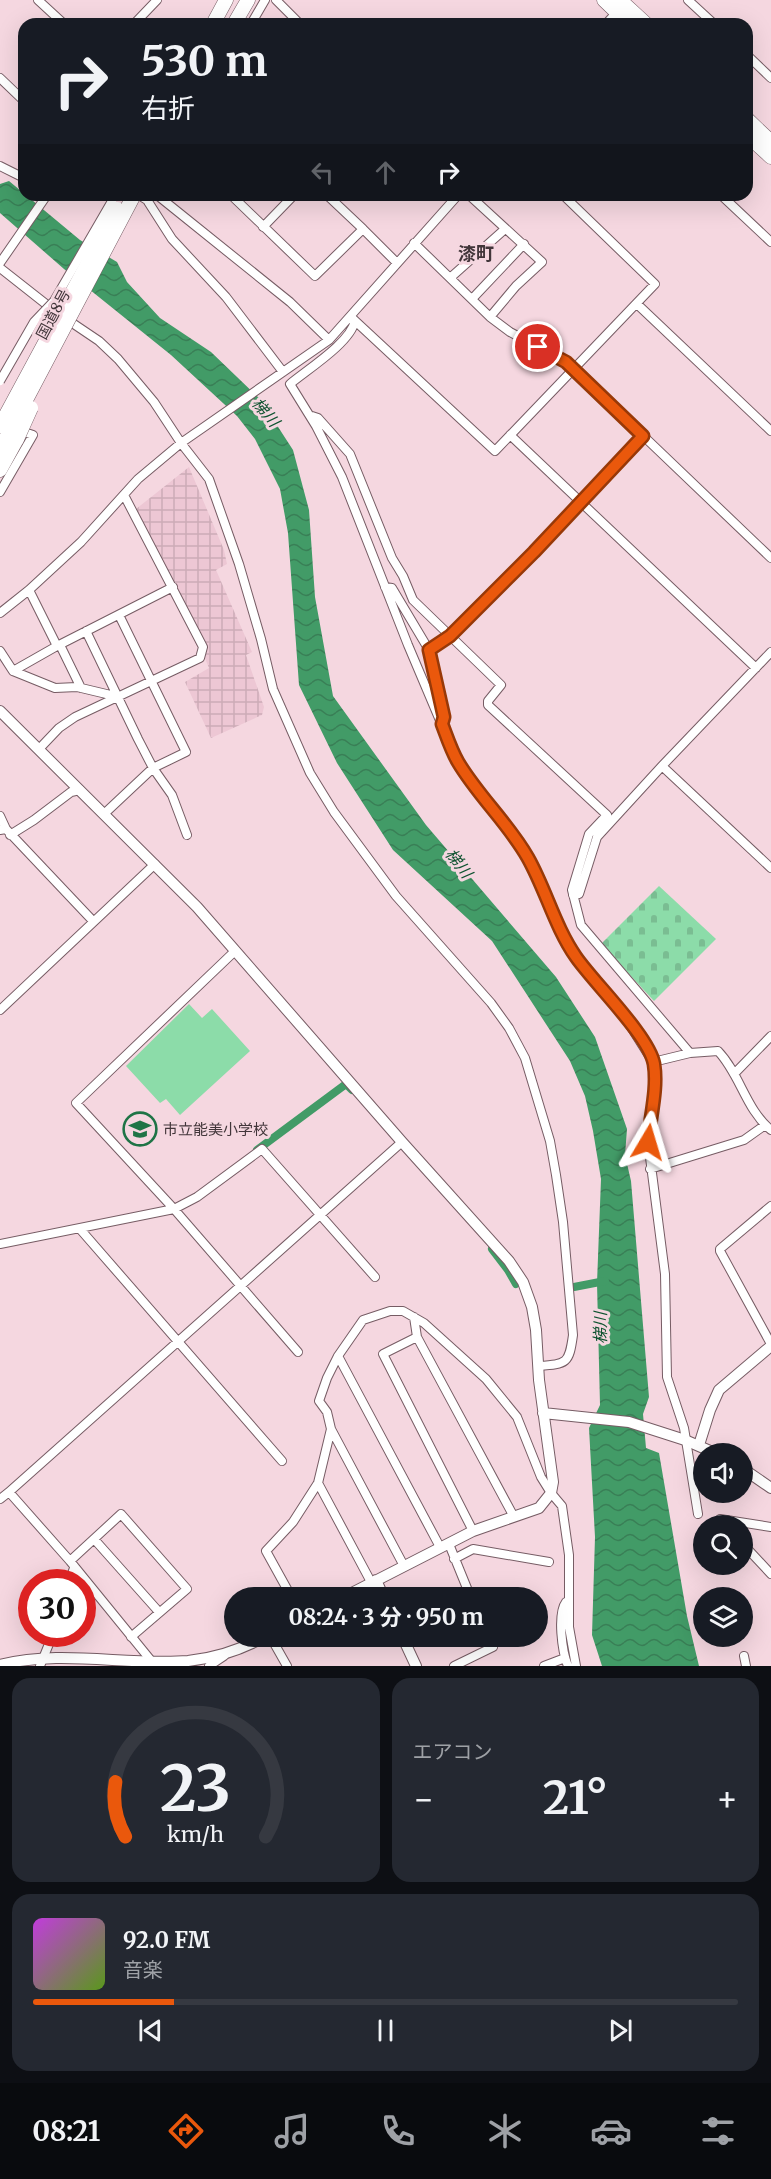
<!DOCTYPE html>
<html lang="ja">
<head>
<meta charset="utf-8">
<style>
	:root { --surface:#171b24; --page:#242831; --text:#f1f3f6; --muted:#9ea1a6; --line:#363941; --accent:#ea580c }
	body { margin:0; font-family:Merriweather,"Noto Sans JP",serif; background:var(--page); color:var(--text); height:100vh; display:flex; flex-direction:column; font-size:22px; white-space:nowrap }
	* { box-sizing:border-box; margin:0 }
	p { font-size:20px; color:var(--muted) }
	.icon { flex:none; width:33px; height:33px; fill:none; stroke:currentColor; stroke-width:2; stroke-linecap:round; stroke-linejoin:round }
	.map { position:relative; height:1666px; overflow:hidden }
	.details { display:flex; flex-direction:column; gap:12px; padding:12px; background:#0d0f14; flex:1 }
	.details>* { flex:none }
	.guide { position:absolute; left:18px; top:18px; width:735px; height:183px; border-radius:18px; box-shadow:0 6px 24px #0002; background:#171b24; color:var(--text); overflow:hidden }
	.controls { position:absolute; left:693px; top:1443px; display:grid; gap:12px }
	.controls a { display:grid; place-items:center; width:60px; height:60px; border-radius:50%; background:var(--surface); box-shadow:0 6px 24px #0002; font-size:30px }
	.speed { position:absolute; left:18px; top:1569px; display:flex; gap:12px; font-size:30px; font-weight:700; text-align:center }
	.speed>* { display:grid; place-content:center; width:78px; height:78px; border-radius:50%; background:var(--surface); box-shadow:0 6px 24px #0002; line-height:1 }
	.speed .limit { border:9px solid #d22; background:#fff; color:#111 }
	.pin { position:absolute; display:grid; place-items:center; width:51px; height:51px; color:#fff; margin:-26px; border:3px solid #fff; border-radius:50%; box-shadow:0 2px 6px #0007 }
	.me { position:absolute; width:66px; margin:-33px; rotate:7deg; stroke-linejoin:round; filter:drop-shadow(0 0 4px #0008) }
	.turn { display:flex; align-items:center; gap:21px; height:126px; padding:0 24px; font-size:27px }
	.turn .icon { width:78px; height:78px; stroke-width:2.5 }
	.turn b { display:block; font-size:42px; line-height:51px }
	.lanes { display:flex; align-items:center; height:57px; padding:0 24px; background:#0003; justify-content:center; gap:30px; direction:ltr }
	.lanes .off { opacity:.35 }
	.big { font-size:45px; font-weight:700; line-height:1.1 }
	.details .widget { flex:1; display:flex; flex-direction:column; justify-content:center; gap:9px; min-width:0; padding:0 21px; border-radius:18px; background:var(--page) }
	.details .dial { align-items:center; gap:0 }
	.dial svg { height:156px; overflow:visible; fill:none; stroke:var(--line); stroke-width:7; stroke-linecap:round; text-anchor:middle }
	.dial text { fill:var(--text); stroke:none }
	.song { display:flex; align-items:center; gap:18px }
	.cover { width:72px; height:72px; border-radius:9px; background:linear-gradient(135deg,hsl(290 70% 55%),hsl(90 70% 35%)) }
	.played { height:6px; border-radius:3px; background:linear-gradient(90deg,var(--accent) 20%,var(--line) 20%) }
	.keys { display:flex; justify-content:space-around; direction:ltr }
	.heat { display:flex; justify-content:space-between; align-items:center; font-size:33px; direction:ltr }
	.details .tiles { flex:1; display:grid; gap:12px; grid-template-columns:1fr 1fr }
	.widget:last-child { grid-column:span 2 }
	.trip { position:absolute; left:224px; top:1587px; width:324px; height:60px; border-radius:30px; background:var(--surface); box-shadow:0 6px 24px #0002; font-weight:700; line-height:60px; text-align:center }
	.menu { display:flex; height:96px; justify-content:space-around; align-items:center; background:#090b0e; color:var(--muted) }
	.menu .icon { width:42px; height:42px }
	.menu .selected { color:var(--accent) }
	.menu b { font-size:27px; color:var(--text) }
	.map>svg:first-child { display:block }
	.industrial { fill:url(#industrial-grid) }
	.green { fill:#8cdca9 }
	.cemetery { fill:url(#cemetery-stones) }
	.water { fill:url(#water-waves) }
	.lines { fill:none; stroke-linecap:round; stroke-linejoin:round }
	.canal { stroke:#429b67; stroke-width:8 }
	.minor-casing { stroke:#765c64; stroke-width:10 }
	.tertiary-casing { stroke:#765c64; stroke-width:12 }
	.trunk-casing { stroke:#765c64; stroke-width:15 }
	.minor { stroke:#fff; stroke-width:8 }
	.tertiary { stroke:#fff; stroke-width:10 }
	.trunk { stroke:#fff; stroke-width:14 }
	.minor-bridge-casing { stroke:#765c64; stroke-width:10; stroke-linecap:butt }
	.trunk-bridge-casing { stroke:#765c64; stroke-width:15; stroke-linecap:butt }
	.minor-bridge { stroke:#fff; stroke-width:8 }
	.trunk-bridge { stroke:#fff; stroke-width:14 }
	.route-casing { stroke:#983908; stroke-width:15 }
	.route { stroke:#ea580c; stroke-width:10 }
	.labels { text-anchor:middle; dominant-baseline:central; stroke-width:6; stroke-linejoin:round; paint-order:stroke }
	.street-label { font-size:15px; fill:#42363a; stroke:#f5d7e0 }
	.poi-label { font-size:15px; fill:#42363a; stroke:#f5d7e0; text-anchor:start }
	.water-label { font-size:16px; font-style:italic; fill:#0f5330; stroke:#f5d7e0 }
	.quarter-label { font-size:18px; font-weight:bold; fill:#42363a; stroke:#f5d7e0 }
</style>
</head>
<body>
<div class="map">
<svg width="771" height="1666" viewBox="0 0 771 1666">
	<defs>
		<pattern id="industrial-grid" width="8" height="8" patternUnits="userSpaceOnUse" patternTransform="scale(1.5)"><rect width="8" height="8" fill="#edc7d4"/><path d="M0 4h8M4 0v8" fill="none" stroke="#ccacb7"/></pattern>
		<pattern id="cemetery-stones" width="16" height="16" patternUnits="userSpaceOnUse" patternTransform="scale(1.5)"><rect width="16" height="16" fill="#8cdca9"/><path d="M2 7V4a2 2 0 0 1 4 0v3zM10 15v-3a2 2 0 0 1 4 0v3z" fill="#7abd92"/></pattern>
		<pattern id="water-waves" width="16" height="10" patternUnits="userSpaceOnUse" patternTransform="scale(1.5)"><rect width="16" height="10" fill="#429b67"/><path d="M0 5q4-4 8 0t8 0" fill="none" stroke="#397f56"/></pattern>
	</defs>
	<rect width="100%" height="100%" fill="#f5d7e0"/>
	<path class="industrial" d="M189 467 224 550 227 564 216 570 252 652 246 655 264 707 262 715 211 738 185 682 209 668 204 656 205 644 136 509Z"/>
	<path class="green" d="M189 1004 202 1018 212 1009 250 1051 180 1115 166 1099 160 1103 126 1066Z"/>
	<path class="cemetery" d="M659 886 716 939 654 1001 601 944Z"/>
	<path class="water" d="M9 181 80 240 117 262 127 282 160 318 211 352 260 399 293 450 309 510 315 597 333 696 426 825 556 977 595 1037 627 1129 625 1155 631 1181 649 1397 643 1414 646 1448 659 1453 687 1616 699 1666H602L592 1635 595 1537 589 1428 600 1405 597 1283 601 1179 593 1131 585 1096 570 1061 492 941 393 850 337 763 299 685 288 533 280 489 255 439 237 416 171 355 64 269 0 213V184Z"/>
	<g class="lines">
		<path class="canal" d="M257 1150 346 1084 352 1090
			M492 1249 508 1270 516 1284
			M574 1287 605 1281"/>
		<g class="minor-casing">
			<path id="minor" d="M38 0 64 24
				M276 0 300 24
				M688 0 714 24
				M134 24 157 0
				M251 24 265 0
				M606 24 617 12
				M747 55 771 78
				M0 78 24 101
				M0 166 24 178
				M139 195 147 200 172 239 226 297 283 372
				M157 195 290 302 329 340
				M231 195 315 276 363 229 397 263
				M327 195 363 229
				M469 195 542 262 516 286 490 317
				M721 195 771 242
				M263 227 294 195
				M414 243 490 317 510 332 566 362 771 558
				M0 263 47 195
				M0 268 56 312 99 341 118 359 154 402 181 443 209 479 239 564 261 639 273 689 310 773 334 812 396 896 491 1003 509 1028 525 1058 550 1141 556 1175 563 1222 573 1335C569 1364 567 1364 538 1366
				M450 278 505 229
				M472 299 524 244
				M637 304 771 431
				M352 318 495 451 655 284 563 195
				M355 321C350 343 308 369 290 384L316 426 342 477 408 645 458 763 505 824 528 858 544 891 563 938 578 960 626 1019 653 1062 655 1081 648 1142 665 1274 667 1377 684 1428 698 1514
				M312 416 318 418 350 454 392 558 403 576 413 600 501 685 488 701V705L607 815 589 834 572 890 581 925 690 1053
				M510 435 756 668
				M0 492 33 435 24 432
				M385 587 392 588 429 650
				M29 590 57 646
				M0 613 29 590 81 542 138 479 181 443 329 340 458 195
				M86 631 138 739 153 768 172 795 187 835
				M60 645 81 688
				M0 651 13 671 55 688 77 687 119 697
				M13 671 57 646 173 587
				M443 722 445 717 429 650 450 636 534 552 643 436
				M39 749 59 728 75 717 200 658 203 647 124 495
				M662 766 771 868
				M104 814 153 768 186 752 119 615
				M0 816 6 829
				M0 830 6 829 93 921
				M10 835 34 820 71 792 80 790
				M573 895 579 894 597 837 662 766 771 652
				M235 951 76 1103 174 1209 298 1352
				M0 1010 155 864
				M653 1062 690 1053 718 1051C740 1074 746 1110 771 1130
				M734 1074 771 1036
				M650 1169 744 1140 765 1125
				M771 1206 720 1249V1251L771 1344
				M80 1229 282 1461
				M0 1244 174 1209 197 1197 262 1149 375 1277
				M414 1317 417 1337 514 1517
				M417 1337 383 1354 473 1531
				M338 1356 440 1547
				M331 1429 404 1566
				M318 1483 371 1582
				M9 1492 402 1142
				M0 1499 9 1492 70 1561 153 1663
				M720 1519 771 1527
				M94 1539 159 1612
				M742 1543 771 1574
				M449 1544 471 1598
				M454 1559 473 1549 549 1562
				M70 1561 121 1514 187 1589 131 1637
				M69 1582 74 1568
				M292 1598 266 1551 293 1522 318 1483 331 1429 327 1412 319 1401 327 1378 338 1356 363 1320 390 1311H403L424 1323 486 1379 517 1417 541 1477 551 1493 562 1506 569 1555V1627L576 1666
				M566 1602C557 1614 562 1652 568 1666
				M270 1636 287 1666
				M744 1656 746 1666
				M40 1666 53 1634
				M209 1666 224 1656
				M454 1666 493 1647 488 1636
				M544 1666 565 1658"/>
		</g>
		<g class="tertiary-casing">
			<path id="tertiary" d="M0 711 197 907 402 1142 509 1261 523 1282 532 1307 536 1330 539 1380 553 1482 551 1493 539 1508 473 1531 342 1598
				M543 1413 629 1422 685 1440 717 1454
				M699 1445 710 1410 719 1390 771 1346
				M742 1468 771 1488
				M376 1580 384 1598
				M402 1636 416 1666
				M0 1665C62 1649 125 1666 188 1661 216 1658 241 1650 266 1636"/>
		</g>
		<g class="trunk-casing">
			<path id="trunk" d="M604 0 629 24
				M620 0 646 24
				M213 24 226 0
				M234 24 248 0
				M747 119 771 142
				M747 135 771 157
				M0 449 8 434
				M0 470 17 439"/>
		</g>
		<use href="#minor" class="minor"/>
		<use href="#tertiary" class="tertiary"/>
		<use href="#trunk" class="trunk"/>
		<g class="minor-bridge-casing">
			<path id="minor-bridge" d="M0 381 34 322 54 301 112 201"/>
		</g>
		<g class="trunk-bridge-casing">
			<path id="trunk-bridge" d="M0 426 117 209
				M8 434 134 195
				M17 439 31 408"/>
		</g>
		<use href="#minor-bridge" class="minor-bridge"/>
		<use href="#trunk-bridge" class="trunk-bridge"/>
	</g>
	<g class="lines">
		<g class="route-casing">
			<path id="route" d="M538 347 566 362 643 436 534 552 450 636 429 650 444 717 442 724C447 737 451 750 458 762 478 796 509 824 528 858 546 890 555 927 576 957 594 983 649 1036 654 1064 658 1089 650 1117 648 1142"/>
		</g>
		<use href="#route" class="route"/>
	</g>
	<defs>
		<g id="school-ring" transform="scale(1.725)"><circle r="9.5" fill="#f5d7e0" stroke="#1f7446" stroke-width="1.5"/><path d="M0-5L7-2L0 1L-7-2ZM-4 1L0 2.5L4 1V4Q0 6-4 4Z" fill="#1f7446"/></g>
	</defs>
	<g fill-rule="evenodd">
		<use href="#school-ring" x="140" y="1129"/>
	</g>
	<g class="labels">
		<g class="street-label">
			<text transform="translate(53 314) rotate(-62)">国道8号</text>
		</g>
		<g class="poi-label">
			<text x="163" y="1129">市立能美小学校</text>
		</g>
		<g class="water-label">
			<text transform="translate(266 412) rotate(50)">梯川</text>
			<text transform="translate(459 863) rotate(52)">梯川</text>
			<text transform="translate(600 1328) rotate(-90)">梯川</text>
		</g>
		<g class="quarter-label">
			<text x="476" y="253">漆町</text>
		</g>
	</g>
</svg>
<div class="controls">
<a><svg class="icon" aria-label="sound" viewBox="0 0 24 24"><path d="M4 9h4l5-4v14l-5-4H4zM17 9q2 3 0 6"/></svg></a>
<a><svg class="icon" aria-label="search" viewBox="0 0 24 24"><circle cx="10" cy="10" r="6"/><path d="M15 15l6 6"/></svg></a>
<a><svg class="icon" aria-label="layers" viewBox="0 0 24 24"><path d="M12 4l9 5-9 5-9-5zM3 14l9 5 9-5"/></svg></a>
</div>
<div class="speed"><div class="limit">30</div></div>
<div class="pin" style="left:538px;top:347px;background:#d93025"><svg class="icon" aria-label="arrive" viewBox="0 0 24 24"><path d="M6 21V4h12l-3 4 3 4H6"/></svg></div>
<svg class="me" style="left:648px;top:1142px" viewBox="-20 -20 40 40"><path d="M0-17L14 15 0 8-14 15z" fill="#ea580c" stroke="#fff" stroke-width="4"/></svg>
<div class="trip">08:24 · 3 分 · 950 m</div>
<div class="guide">
<div class="turn"><svg class="icon" aria-label="right" viewBox="0 0 24 24"><path d="M7 20v-9h11M14 6l5 5-5 5"/></svg><div><b>530 m</b>右折</div></div>
<div class="lanes"><svg class="icon off" aria-label="left" viewBox="0 0 24 24"><path d="M17 20v-9H6M10 6l-5 5 5 5"/></svg><svg class="icon off" aria-label="ahead" viewBox="0 0 24 24"><path d="M12 20V5M6 11l6-6 6 6"/></svg><svg class="icon" aria-label="right" viewBox="0 0 24 24"><path d="M7 20v-9h11M14 6l5 5-5 5"/></svg></div>
</div>
</div>
<section class="details">
<div class="tiles">
<div class="widget dial"><svg viewBox="0 0 100 80">
<path d="M14 69A42 42 0 1 1 86 69"/>
<path d="M14 69A42 42 0 0 1 9 41" stroke="#ea580c"/>
<text x="50" y="56" font-size="32" font-weight="700">23</text>
<text x="50" y="72" font-size="11">km/h</text>
</svg></div>
<div class="widget"><p>エアコン</p>
<div class="heat"><a>−</a><b class="big">21°</b><a>+</a></div>
</div>
<div class="widget">
<div class="song"><i class="cover"></i><div><b>92.0 FM</b><p>音楽</p></div></div>
<div class="played"></div>
<div class="keys"><svg class="icon" aria-label="previous" viewBox="0 0 24 24"><path d="M18 5L8 12l10 7zM5 5v14"/></svg><svg class="icon" aria-label="pause" viewBox="0 0 24 24"><path d="M8 5v14M16 5v14"/></svg><svg class="icon" aria-label="next" viewBox="0 0 24 24"><path d="M6 5l10 7-10 7zM19 5v14"/></svg></div>
</div>
</div>
</section>
<nav class="menu">
<b>08:21</b>
<svg class="icon selected" aria-label="directions" viewBox="0 0 24 24"><path d="M12 3l9 9-9 9-9-9zM9 14v-3h6M13 9l2 2-2 2"/></svg>
<svg class="icon" aria-label="music" viewBox="0 0 24 24"><path d="M9 18V5l10-2v13"/><circle cx="6" cy="18" r="3"/><circle cx="16" cy="16" r="3"/></svg>
<svg class="icon" aria-label="phone" viewBox="0 0 24 24"><path d="M5 4h4l2 5-3 2q2 4 5 5l2-3 5 2v4C11 20 4 13 5 4z"/></svg>
<svg class="icon" aria-label="climate" viewBox="0 0 24 24"><path d="M12 3v18M4 7l16 10M4 17L20 7"/></svg>
<svg class="icon" aria-label="car" viewBox="0 0 24 24"><path d="M5 17H2v-5l4-1 3-4h7l3 4 3 1v5h-3M9 17h6M6 11h13"/><circle cx="7" cy="17" r="2"/><circle cx="17" cy="17" r="2"/></svg>
<svg class="icon" aria-label="filters" viewBox="0 0 24 24"><path d="M4 7h16M4 17h16"/><circle cx="9" cy="7" r="2"/><circle cx="15" cy="17" r="2"/></svg>
</nav>
</body>
</html>
